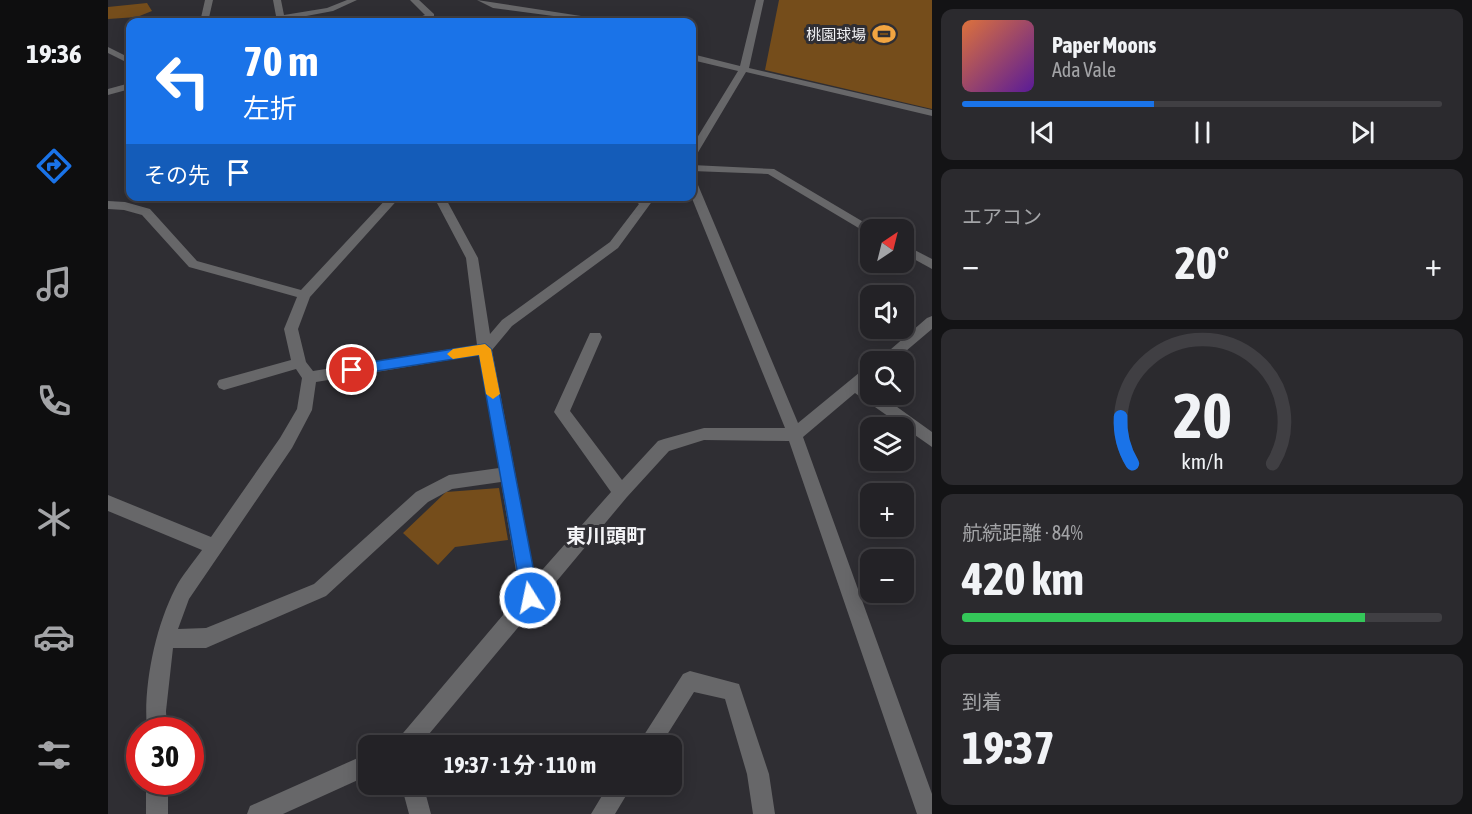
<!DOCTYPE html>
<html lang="ja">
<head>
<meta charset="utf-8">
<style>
	:root { --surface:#232226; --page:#2b2a2e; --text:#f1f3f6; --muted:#a3a4a7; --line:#403f43; --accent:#1a73e8 }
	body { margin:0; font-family:"Asap Condensed","Noto Sans JP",sans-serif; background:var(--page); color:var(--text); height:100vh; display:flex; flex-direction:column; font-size:22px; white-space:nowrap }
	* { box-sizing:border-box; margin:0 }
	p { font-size:20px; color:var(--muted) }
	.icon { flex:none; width:33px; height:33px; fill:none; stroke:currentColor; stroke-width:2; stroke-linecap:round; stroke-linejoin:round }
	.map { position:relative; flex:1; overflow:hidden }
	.panel { display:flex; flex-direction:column; gap:9px; padding:9px; background:#131315; width:540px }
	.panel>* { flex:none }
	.banner { position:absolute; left:18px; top:18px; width:570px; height:183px; border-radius:12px; box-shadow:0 3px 15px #0003,0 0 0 2px var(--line); background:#1a73e8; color:#fff; overflow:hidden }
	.needle { width:39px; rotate:35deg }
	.controls { position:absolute; left:752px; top:219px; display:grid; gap:12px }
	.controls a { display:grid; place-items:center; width:54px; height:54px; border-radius:12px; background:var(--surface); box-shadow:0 3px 15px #0003,0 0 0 2px var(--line); font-size:30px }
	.speed { position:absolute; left:18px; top:717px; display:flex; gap:12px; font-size:30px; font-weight:700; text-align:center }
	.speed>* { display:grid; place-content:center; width:78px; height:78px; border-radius:50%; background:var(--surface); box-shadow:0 3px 15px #0003,0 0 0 2px var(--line); line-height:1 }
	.speed .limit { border:9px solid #d22; background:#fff; color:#111 }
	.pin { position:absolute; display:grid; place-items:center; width:51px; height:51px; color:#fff; margin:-26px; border:3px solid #fff; border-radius:50%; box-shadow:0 2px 6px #0007 }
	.me { position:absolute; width:66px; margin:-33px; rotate:350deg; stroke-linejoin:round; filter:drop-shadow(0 0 4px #0008) }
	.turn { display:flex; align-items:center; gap:21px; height:126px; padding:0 18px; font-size:27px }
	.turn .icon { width:78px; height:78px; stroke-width:2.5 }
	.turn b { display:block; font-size:42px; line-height:51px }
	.then { display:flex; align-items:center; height:57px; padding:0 18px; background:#0003; gap:12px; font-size:22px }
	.big { font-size:45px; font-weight:700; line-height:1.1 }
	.panel .card { flex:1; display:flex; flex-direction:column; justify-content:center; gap:9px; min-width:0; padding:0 21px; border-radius:12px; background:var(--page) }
	.panel .dial { align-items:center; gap:0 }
	.dial svg { height:156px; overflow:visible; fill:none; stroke:var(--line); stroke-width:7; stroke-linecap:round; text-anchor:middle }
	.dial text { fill:var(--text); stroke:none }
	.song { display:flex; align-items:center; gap:18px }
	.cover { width:72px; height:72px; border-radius:9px; background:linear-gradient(135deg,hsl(20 70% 55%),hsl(270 70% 35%)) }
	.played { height:6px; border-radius:3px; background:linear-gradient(90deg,var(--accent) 40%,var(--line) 40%) }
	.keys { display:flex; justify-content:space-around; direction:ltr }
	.heat { display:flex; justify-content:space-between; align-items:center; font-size:33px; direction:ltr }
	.charge { height:9px; border-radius:4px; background:linear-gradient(90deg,#34c759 84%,var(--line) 0) }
	.trip { position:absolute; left:250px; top:735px; width:324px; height:60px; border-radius:12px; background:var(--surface); box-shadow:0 3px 15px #0003,0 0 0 2px var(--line); font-weight:700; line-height:60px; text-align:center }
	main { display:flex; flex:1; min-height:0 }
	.dock { display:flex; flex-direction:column; width:108px; justify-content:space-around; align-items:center; background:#0e0e0f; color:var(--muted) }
	.dock .icon { width:42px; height:42px }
	.dock .on { color:var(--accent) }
	.dock b { font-size:27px; color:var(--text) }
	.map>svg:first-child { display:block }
	.green { fill:#754d1b }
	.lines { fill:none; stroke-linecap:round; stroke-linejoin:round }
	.minor { fill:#676769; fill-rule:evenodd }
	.route { fill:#1a73e8; stroke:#114b97; stroke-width:1.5 }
	.slow { fill:#f59e0b }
	.labels { text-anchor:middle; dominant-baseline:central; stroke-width:6; stroke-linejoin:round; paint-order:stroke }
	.far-poi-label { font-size:15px; fill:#f3f3f6; stroke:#2f2e33; text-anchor:end }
	.neighbourhood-label { font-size:20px; font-weight:bold; fill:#f3f3f6; stroke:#2f2e33 }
</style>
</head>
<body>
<main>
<nav class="dock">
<b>19:36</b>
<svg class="icon on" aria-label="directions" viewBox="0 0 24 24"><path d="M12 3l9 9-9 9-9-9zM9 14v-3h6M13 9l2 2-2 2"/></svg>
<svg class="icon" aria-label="music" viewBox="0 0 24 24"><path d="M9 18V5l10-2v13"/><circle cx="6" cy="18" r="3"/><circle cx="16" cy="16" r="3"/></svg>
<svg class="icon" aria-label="phone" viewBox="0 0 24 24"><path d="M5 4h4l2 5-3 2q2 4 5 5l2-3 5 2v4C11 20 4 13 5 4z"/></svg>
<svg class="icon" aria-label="climate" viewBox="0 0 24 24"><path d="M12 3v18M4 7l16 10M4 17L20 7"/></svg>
<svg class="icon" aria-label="car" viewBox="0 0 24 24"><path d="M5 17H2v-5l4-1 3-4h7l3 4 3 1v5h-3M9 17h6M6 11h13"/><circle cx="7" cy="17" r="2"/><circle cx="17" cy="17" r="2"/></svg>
<svg class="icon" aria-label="filters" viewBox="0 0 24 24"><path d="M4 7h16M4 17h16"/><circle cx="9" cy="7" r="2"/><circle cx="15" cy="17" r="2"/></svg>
</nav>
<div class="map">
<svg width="824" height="814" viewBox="0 0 824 814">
	<rect width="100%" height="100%" fill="#2f2e33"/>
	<path class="green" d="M671 0H824V109L657 70Z
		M39 3 44 11 29 17 0 19V7Z
		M391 488 400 540 347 547 330 565 295 533 338 492Z"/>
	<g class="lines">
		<path class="minor" d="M97 0H105L100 22H92Z
			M165 0H173L176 15 219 8 239 0H249L225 11 177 20V22H130L134 20 168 16Z
			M302 0H311L326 14V18L309 22H298L317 15Z
			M369 0 486 18 491 22 385 8Z
			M648 0H656L641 68 824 110V116L638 72 589 154 584 157V146L630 71 584 60V54L632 66Z
			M0 47 22 58V64L0 53Z
			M22 83V89L0 95V89Z
			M584 165 666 169 769 230H762V234L759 233 660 174 584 171Z
			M584 182 590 185 690 423 757 368 762 366V380L757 385 762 388V394H771L824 432V447L747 393 695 437 824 794V814H809L681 441 596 440 561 451 519 497 311 746H287L290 739 412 595 393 482 344 489 320 502 218 596 98 648H65L58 711 59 730H39C35 687 47 628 67 589 74 575 85 563 94 550L0 511V495L103 537 172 438 189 409 194 378 188 369 116 390 111 388 109 384 111 380 183 360 176 329 189 297 81 267 34 215 16 210 0 209V201L17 202 42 209 89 261 193 290 281 196H293L202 297 190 329 198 362 205 371 369 345 358 258 329 203 322 196 338 199 370 258 382 334 394 320 502 242 531 204 520 196H548L510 248 404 326 384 350 427 578 503 492 446 412 482 333H492L494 337 462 411 514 480 550 441 556 439 596 428H677L583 196ZM371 355 391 468 341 475 308 492 206 584 98 628 70 629 81 599 184 448 204 410 208 382Z
			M795 244 824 259V269L795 253Z
			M824 316V329L785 362H768L819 318Z
			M582 671 631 684 661 774 667 814H645L639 774 617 699 586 692 552 746H529L575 674Z
			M261 753V775L175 814H139L142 806Z
			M38 782H60V814H38Z
			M293 784H315L323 814H301Z
			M501 784H525L507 814H483Z"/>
	</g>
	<path class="route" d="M377 344 383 349 431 598 428 604 422 606 417 604 414 598 371 355 244 375 238 370 244 365Z"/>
	<path class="slow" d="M377 344 383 349 392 394 385 399 378 394 371 355 345 359 339 354 345 349Z"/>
	<defs>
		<g id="stadium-bare" transform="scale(1.8)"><path d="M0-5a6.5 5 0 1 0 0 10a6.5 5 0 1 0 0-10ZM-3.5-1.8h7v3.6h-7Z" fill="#f2a541" stroke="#2f2e33" stroke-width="2.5" paint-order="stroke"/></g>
	</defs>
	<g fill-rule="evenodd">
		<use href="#stadium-bare" x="776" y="34"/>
	</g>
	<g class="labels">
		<g class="far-poi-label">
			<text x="758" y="34">桃園球場</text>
		</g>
		<g class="neighbourhood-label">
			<text x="498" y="535">東川頭町</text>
		</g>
	</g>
</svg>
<div class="controls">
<a><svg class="needle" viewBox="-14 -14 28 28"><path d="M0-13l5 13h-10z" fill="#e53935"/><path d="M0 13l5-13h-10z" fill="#a3a4a7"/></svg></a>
<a><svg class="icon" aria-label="sound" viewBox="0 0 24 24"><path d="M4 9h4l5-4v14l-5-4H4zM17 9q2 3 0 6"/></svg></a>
<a><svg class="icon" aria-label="search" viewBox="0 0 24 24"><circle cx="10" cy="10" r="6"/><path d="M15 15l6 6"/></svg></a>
<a><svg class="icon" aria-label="layers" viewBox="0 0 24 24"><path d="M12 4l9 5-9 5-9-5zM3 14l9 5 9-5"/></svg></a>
<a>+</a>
<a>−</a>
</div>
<div class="speed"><div class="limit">30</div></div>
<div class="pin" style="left:244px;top:370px;background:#d93025"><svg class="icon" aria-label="arrive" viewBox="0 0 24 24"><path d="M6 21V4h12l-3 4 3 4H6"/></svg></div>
<svg class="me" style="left:422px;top:598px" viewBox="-20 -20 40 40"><circle r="17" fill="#1a73e8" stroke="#fff" stroke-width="3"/><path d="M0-11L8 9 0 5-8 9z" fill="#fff"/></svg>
<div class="trip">19:37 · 1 分 · 110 m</div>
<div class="banner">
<div class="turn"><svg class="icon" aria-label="left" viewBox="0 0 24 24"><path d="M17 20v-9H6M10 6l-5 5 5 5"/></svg><div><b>70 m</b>左折</div></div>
<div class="then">その先<svg class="icon" aria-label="arrive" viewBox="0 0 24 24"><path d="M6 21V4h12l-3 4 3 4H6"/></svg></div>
</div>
</div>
<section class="panel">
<div class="card">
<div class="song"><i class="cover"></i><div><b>Paper Moons</b><p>Ada Vale</p></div></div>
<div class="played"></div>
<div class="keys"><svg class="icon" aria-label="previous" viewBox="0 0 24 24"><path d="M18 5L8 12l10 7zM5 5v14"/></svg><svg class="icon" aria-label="pause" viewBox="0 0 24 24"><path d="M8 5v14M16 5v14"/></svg><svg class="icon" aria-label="next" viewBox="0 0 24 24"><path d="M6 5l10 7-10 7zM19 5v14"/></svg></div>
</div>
<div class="card"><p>エアコン</p>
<div class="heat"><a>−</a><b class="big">20°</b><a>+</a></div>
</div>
<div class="card dial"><svg viewBox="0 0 100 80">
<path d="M14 69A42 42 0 1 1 86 69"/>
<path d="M14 69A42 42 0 0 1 8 45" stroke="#1a73e8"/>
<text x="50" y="56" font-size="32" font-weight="700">20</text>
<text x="50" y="72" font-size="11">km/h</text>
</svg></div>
<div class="card"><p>航続距離 · 84%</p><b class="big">420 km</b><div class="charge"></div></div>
<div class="card"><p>到着</p><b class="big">19:37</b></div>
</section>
</main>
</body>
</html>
